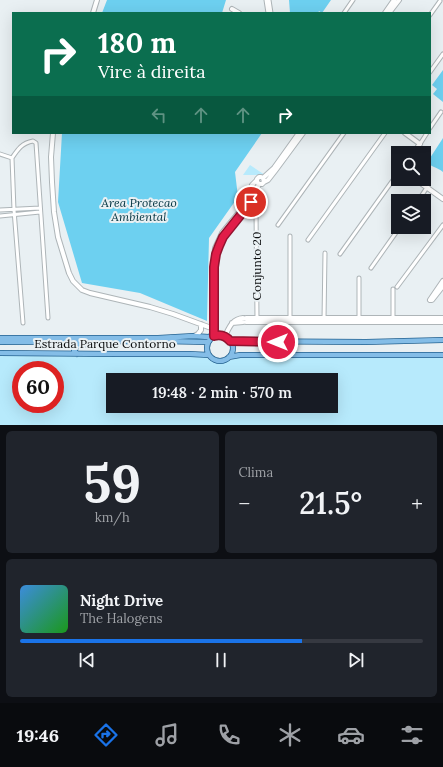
<!DOCTYPE html>
<html lang="pt">
<head>
<meta charset="utf-8">
<style>
	:root { --surface:#171b24; --page:#20242c; --text:#f1f3f6; --muted:#9ea1a6; --line:#363941; --accent:#1a73e8 }
	body { margin:0; font-family:Lora,serif; background:var(--page); color:var(--text); height:100vh; display:flex; flex-direction:column; font-size:15px; white-space:nowrap }
	* { box-sizing:border-box; margin:0 }
	p { font-size:13px; color:var(--muted) }
	.icon { flex:none; width:22px; height:22px; fill:none; stroke:currentColor; stroke-width:2; stroke-linecap:round; stroke-linejoin:round }
	.map { position:relative; height:425px; overflow:hidden }
	.details { display:flex; flex-direction:column; gap:6px; padding:6px; background:#0d0f14; flex:1 }
	.details>* { flex:none }
	.top-card { position:absolute; left:12px; top:12px; width:419px; height:122px; border-radius:0px; box-shadow:0 4px 16px #0002; background:#0b6e4f; color:#fff; overflow:hidden }
	.controls { position:absolute; left:391px; top:146px; display:grid; gap:8px }
	.controls a { display:grid; place-items:center; width:40px; height:40px; border-radius:0px; background:var(--surface); box-shadow:0 4px 16px #0002; font-size:20px }
	.speed { position:absolute; left:12px; top:361px; display:flex; gap:8px; font-size:20px; font-weight:700; text-align:center }
	.speed>* { display:grid; place-content:center; width:52px; height:52px; border-radius:50%; background:var(--surface); box-shadow:0 4px 16px #0002; line-height:1 }
	.speed .limit { border:6px solid #d22; background:#fff; color:#111 }
	.pin { position:absolute; display:grid; place-items:center; width:34px; height:34px; color:#fff; margin:-17px; border:2px solid #fff; border-radius:50%; box-shadow:0 1px 4px #0007 }
	.me { position:absolute; width:44px; margin:-22px; rotate:270deg; stroke-linejoin:round; filter:drop-shadow(0 0 3px #0008) }
	.turn { display:flex; align-items:center; gap:14px; height:84px; padding:0 20px; font-size:18px }
	.turn .icon { width:52px; height:52px; stroke-width:2.5 }
	.turn b { display:block; font-size:28px; line-height:34px }
	.lanes { display:flex; align-items:center; height:38px; padding:0 20px; background:#0003; justify-content:center; gap:20px; direction:ltr }
	.lanes .off { opacity:.35 }
	.big { font-size:30px; font-weight:600; line-height:1.1 }
	.details .widget { flex:1; display:flex; flex-direction:column; justify-content:center; gap:6px; min-width:0; padding:0 14px; border-radius:6px; background:var(--page) }
	.details .dial { align-items:center; gap:0 }
	.dial b { font-size:52px; line-height:1 }
	.song { display:flex; align-items:center; gap:12px }
	.cover { width:48px; height:48px; border-radius:6px; background:linear-gradient(135deg,hsl(210 70% 55%),hsl(120 70% 35%)) }
	.played { height:4px; border-radius:2px; background:linear-gradient(90deg,var(--accent) 70%,var(--line) 70%) }
	.keys { display:flex; justify-content:space-around; direction:ltr }
	.heat { display:flex; justify-content:space-between; align-items:center; font-size:22px; direction:ltr }
	.details .tiles { flex:1; display:grid; gap:6px; grid-template-columns:1fr 1fr }
	.widget:last-child { grid-column:span 2 }
	.trip { position:absolute; left:106px; top:373px; width:232px; height:40px; border-radius:0px; background:var(--surface); box-shadow:0 4px 16px #0002; font-weight:600; line-height:40px; text-align:center }
	.tabs { display:flex; height:64px; justify-content:space-around; align-items:center; background:#090b0e; color:var(--muted) }
	.tabs .icon { width:28px; height:28px }
	.tabs .on { color:var(--accent) }
	.tabs b { font-size:18px; color:var(--text) }
	.map>svg:first-child { display:block }
	.green { fill:#b7eafc; fill-rule:evenodd }
	.forest { fill:#6dd0f0 }
	.lines { fill:none; stroke-linecap:round; stroke-linejoin:round }
	.secondary-tunnel { stroke:#c8ced0; stroke-width:4; stroke-dasharray:4 2; stroke-linecap:butt }
	.street-casing { stroke:#aeb5b8; stroke-width:5 }
	.secondary-casing { stroke:#aeb5b8; stroke-width:6 }
	.primary-casing { stroke:#246290; stroke-width:6 }
	.street { stroke:#fff; stroke-width:3 }
	.secondary { stroke:#fff; stroke-width:4 }
	.primary { stroke:#84bde7; stroke-width:4.5 }
	.route-casing { stroke:#92132f; stroke-width:10 }
	.route { stroke:#e11d48; stroke-width:7 }
	.labels { text-anchor:middle; dominant-baseline:central; stroke-width:4; stroke-linejoin:round; paint-order:stroke }
	.park-label { font-size:12px; font-style:italic; fill:#033441; stroke:#e9f0f3 }
	.street-label { font-size:12px; fill:#0a0c0d; stroke:#e9f0f3 }
</style>
</head>
<body>
<div class="map">
<svg width="443" height="425" viewBox="0 0 443 425">
	<rect width="100%" height="100%" fill="#e9f0f3"/>
	<path class="green" d="M250 165 265 175H243Z
		M162 354 166 356 206 357C217 368 229 360 242 356L443 357V425H0V355ZM21 370H55V404H21ZM113 380H331V406H113Z"/>
	<path class="forest" d="M107 0H226L222 13H102Z
		M289 0H331L322 13 319 11 318 13H290Z
		M443 70V102L433 94 437 89 432 85Z
		M62 133H262L235 172 238 197 209 238 207 321 140 293 82 283 58 202Z
		M443 138V172C437 167 430 166 424 162V154L430 158Z"/>
	<g class="lines">
		<path class="secondary-tunnel" d="M254 189 255 186"/>
		<g class="street-casing">
			<path id="street" d="M266 0 268 13
				M269 0 271 13
				M344 13 353 0
				M430 15 440 1
				M430 72 443 54
				M430 128 441 112
				M420 144 427 133
				M0 154 12 158
				M12 158C18 149 22 143 33 141L36 143 48 318
				M12 158 14 210 23 323
				M418 201 428 186
				M0 210 40 208
				M256 210 257 319
				M0 216 40 212
				M278 225 344 133
				M290 236V320
				M308 240 385 133
				M340 254 398 173
				M371 268 400 227
				M359 278V318
				M397 287 443 225
				M393 289V319
				M324 320 325 253"/>
		</g>
		<g class="secondary-casing">
			<path id="secondary" d="M232 9 239 13
				M93 13 97 0
				M385 13 394 0
				M389 13 399 0
				M53 133 51 157 52 182 54 212 58 237 69 273 73 281 82 290 90 293 150 307 173 314 214 329
				M405 133 420 144 413 153
				M263 178 274 168 299 133
				M415 179 443 199
				M264 182 268 180 275 171 303 133
				M252 185 257 180
				M257 188 259 184H262L264 182 263 178 261 177H259L257 179V182L259 184
				M246.5 196a3.5 3.5 0 1 1 7 0a3.5 3.5 0 1 1-7 0Z
				M241 214 248 205 252 199
				M221 242 223 237 233 224
				M443 281 430 300H432L443 286
				M246 318H443
				M246 322H443
				M232 323 243 322
				M194 336 198 334 201 330V324
				M214 336V261L215 248 222 233 240 211 248 199
				M225 336C229 328 232 319 243 318"/>
		</g>
		<g class="primary-casing">
			<path id="primary" d="M207 348a13 13 0 1 1 26 0a13 13 0 1 1-26 0Z
				M0 338H160
				M158 338 193 336 209 337 212 335 214 332
				M230 341 366 342 443 340
				M0 342 157 341 208 342
				M0 353 116 354H190L209 355
				M77 354 74 350 75 347 86 344
				M229 357 240 355H443"/>
		</g>
		<use href="#street" class="street"/>
		<use href="#secondary" class="secondary"/>
		<use href="#primary" class="primary"/>
	</g>
	<g class="lines">
		<g class="route-casing">
			<path id="route" d="M251 202 223 237 219 246 216 254 214 267V336C221 334 226 336 230 341L278 342"/>
		</g>
		<use href="#route" class="route"/>
	</g>
	<g class="labels">
		<g class="park-label">
			<text x="139" y="202">Area Protecao<tspan x="139" dy="14">Ambiental</tspan></text>
		</g>
		<g class="street-label">
			<text transform="translate(256 266) rotate(-90)">Conjunto 20</text>
			<text x="105" y="343">Estrada Parque Contorno</text>
		</g>
	</g>
</svg>
<div class="controls">
<a><svg class="icon" aria-label="search" viewBox="0 0 24 24"><circle cx="10" cy="10" r="6"/><path d="M15 15l6 6"/></svg></a>
<a><svg class="icon" aria-label="layers" viewBox="0 0 24 24"><path d="M12 4l9 5-9 5-9-5zM3 14l9 5 9-5"/></svg></a>
</div>
<div class="speed"><div class="limit">60</div></div>
<div class="pin" style="left:251px;top:202px;background:#d93025"><svg class="icon" aria-label="arrive" viewBox="0 0 24 24"><path d="M6 21V4h12l-3 4 3 4H6"/></svg></div>
<svg class="me" style="left:278px;top:342px" viewBox="-20 -20 40 40"><circle r="17" fill="#e11d48" stroke="#fff" stroke-width="3"/><path d="M0-11L8 9 0 5-8 9z" fill="#fff"/></svg>
<div class="trip">19:48 · 2 min · 570 m</div>
<div class="top-card">
<div class="turn"><svg class="icon" aria-label="right" viewBox="0 0 24 24"><path d="M7 20v-9h11M14 6l5 5-5 5"/></svg><div><b>180 m</b>Vire à direita</div></div>
<div class="lanes"><svg class="icon off" aria-label="left" viewBox="0 0 24 24"><path d="M17 20v-9H6M10 6l-5 5 5 5"/></svg><svg class="icon off" aria-label="ahead" viewBox="0 0 24 24"><path d="M12 20V5M6 11l6-6 6 6"/></svg><svg class="icon off" aria-label="ahead" viewBox="0 0 24 24"><path d="M12 20V5M6 11l6-6 6 6"/></svg><svg class="icon" aria-label="right" viewBox="0 0 24 24"><path d="M7 20v-9h11M14 6l5 5-5 5"/></svg></div>
</div>
</div>
<section class="details">
<div class="tiles">
<div class="widget dial"><b>59</b><p>km/h</p></div>
<div class="widget"><p>Clima</p>
<div class="heat"><a>−</a><b class="big">21.5°</b><a>+</a></div>
</div>
<div class="widget">
<div class="song"><i class="cover"></i><div><b>Night Drive</b><p>The Halogens</p></div></div>
<div class="played"></div>
<div class="keys"><svg class="icon" aria-label="previous" viewBox="0 0 24 24"><path d="M18 5L8 12l10 7zM5 5v14"/></svg><svg class="icon" aria-label="pause" viewBox="0 0 24 24"><path d="M8 5v14M16 5v14"/></svg><svg class="icon" aria-label="next" viewBox="0 0 24 24"><path d="M6 5l10 7-10 7zM19 5v14"/></svg></div>
</div>
</div>
</section>
<nav class="tabs">
<b>19:46</b>
<svg class="icon on" aria-label="directions" viewBox="0 0 24 24"><path d="M12 3l9 9-9 9-9-9zM9 14v-3h6M13 9l2 2-2 2"/></svg>
<svg class="icon" aria-label="music" viewBox="0 0 24 24"><path d="M9 18V5l10-2v13"/><circle cx="6" cy="18" r="3"/><circle cx="16" cy="16" r="3"/></svg>
<svg class="icon" aria-label="phone" viewBox="0 0 24 24"><path d="M5 4h4l2 5-3 2q2 4 5 5l2-3 5 2v4C11 20 4 13 5 4z"/></svg>
<svg class="icon" aria-label="climate" viewBox="0 0 24 24"><path d="M12 3v18M4 7l16 10M4 17L20 7"/></svg>
<svg class="icon" aria-label="car" viewBox="0 0 24 24"><path d="M5 17H2v-5l4-1 3-4h7l3 4 3 1v5h-3M9 17h6M6 11h13"/><circle cx="7" cy="17" r="2"/><circle cx="17" cy="17" r="2"/></svg>
<svg class="icon" aria-label="filters" viewBox="0 0 24 24"><path d="M4 7h16M4 17h16"/><circle cx="9" cy="7" r="2"/><circle cx="15" cy="17" r="2"/></svg>
</nav>
</body>
</html>
